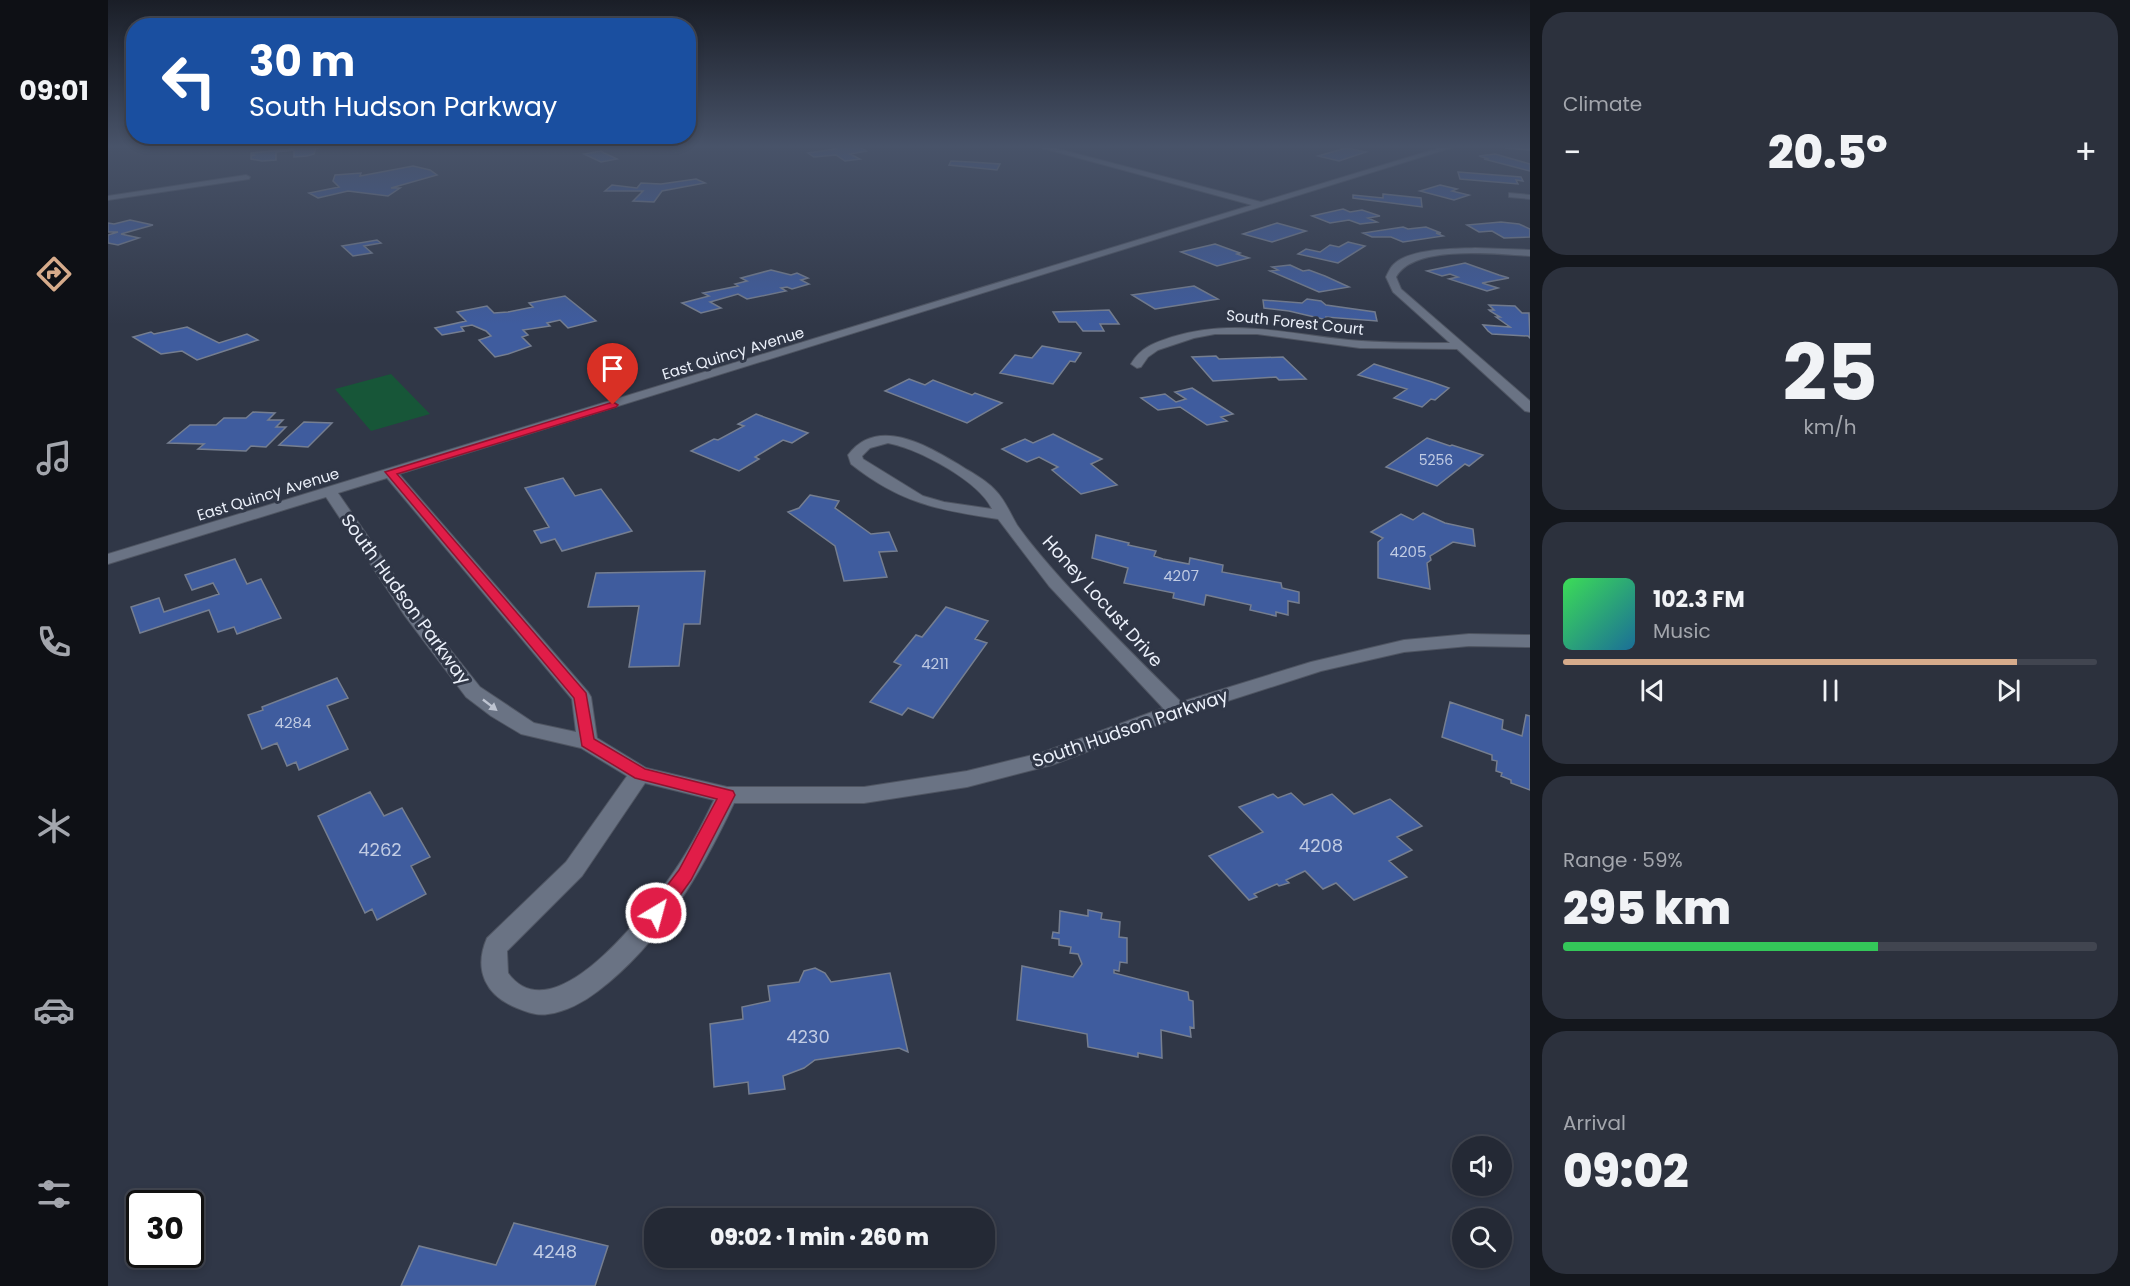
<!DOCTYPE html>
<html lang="en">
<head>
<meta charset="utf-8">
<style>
	:root { --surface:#242935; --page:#2c313d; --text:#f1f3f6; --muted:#a3a6ad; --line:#414550; --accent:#d6ab8b }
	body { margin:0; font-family:Poppins,sans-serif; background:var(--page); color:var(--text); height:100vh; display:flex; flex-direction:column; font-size:22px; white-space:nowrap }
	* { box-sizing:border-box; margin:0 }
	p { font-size:20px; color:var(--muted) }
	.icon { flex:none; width:33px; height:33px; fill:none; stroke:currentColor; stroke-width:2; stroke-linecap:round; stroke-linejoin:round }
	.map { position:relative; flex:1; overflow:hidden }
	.side { display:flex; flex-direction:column; gap:12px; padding:12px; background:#14171d; width:600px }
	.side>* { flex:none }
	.guide { position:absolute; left:18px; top:18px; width:570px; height:126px; border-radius:24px; box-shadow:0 3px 9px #0003,0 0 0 2px var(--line); background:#1a4fa0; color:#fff; overflow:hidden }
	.tools { position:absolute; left:1344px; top:1136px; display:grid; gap:12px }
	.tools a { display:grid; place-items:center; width:60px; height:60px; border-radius:50%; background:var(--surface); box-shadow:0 3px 9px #0003,0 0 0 2px var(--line); font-size:30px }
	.speed { position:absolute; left:18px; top:1190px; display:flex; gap:12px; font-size:30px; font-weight:700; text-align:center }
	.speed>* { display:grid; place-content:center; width:78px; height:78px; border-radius:50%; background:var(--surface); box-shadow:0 3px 9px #0003,0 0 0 2px var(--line); line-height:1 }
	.speed .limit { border:3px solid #111; border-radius:9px; background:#fff; color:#111 }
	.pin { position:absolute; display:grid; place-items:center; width:51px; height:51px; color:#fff; margin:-62px -26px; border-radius:50% 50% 50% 0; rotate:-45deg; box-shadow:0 0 6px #0007 }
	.pin .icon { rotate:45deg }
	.me { position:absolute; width:66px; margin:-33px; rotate:37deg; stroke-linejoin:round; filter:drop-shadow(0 0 4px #0008) }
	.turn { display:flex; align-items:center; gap:21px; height:126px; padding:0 24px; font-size:27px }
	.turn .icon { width:78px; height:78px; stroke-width:2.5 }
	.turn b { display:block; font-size:42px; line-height:51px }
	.big { font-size:45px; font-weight:800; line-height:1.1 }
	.side .tile { flex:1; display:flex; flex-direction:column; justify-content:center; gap:9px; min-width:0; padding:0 21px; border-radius:24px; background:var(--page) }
	.side .dial { align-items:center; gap:0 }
	.dial b { font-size:78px; line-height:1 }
	.song { display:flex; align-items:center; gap:18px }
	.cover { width:72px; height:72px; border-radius:9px; background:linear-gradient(135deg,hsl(130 70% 55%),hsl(200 70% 35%)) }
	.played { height:6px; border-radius:3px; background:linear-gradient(90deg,var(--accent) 85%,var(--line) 85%) }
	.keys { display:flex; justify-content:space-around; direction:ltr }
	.heat { display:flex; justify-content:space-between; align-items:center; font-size:33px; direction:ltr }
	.charge { height:9px; border-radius:4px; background:linear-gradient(90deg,#34c759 59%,var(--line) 0) }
	.trip { position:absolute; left:536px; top:1208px; width:351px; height:60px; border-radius:24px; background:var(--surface); box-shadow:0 3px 9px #0003,0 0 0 2px var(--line); font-weight:800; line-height:60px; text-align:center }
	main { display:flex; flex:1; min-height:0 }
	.menu { display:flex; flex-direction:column; width:108px; justify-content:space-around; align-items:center; background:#0e1015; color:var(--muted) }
	.menu .icon { width:42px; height:42px }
	.menu .active { color:var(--accent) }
	.menu b { font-size:27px; color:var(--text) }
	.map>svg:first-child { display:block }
	.green { fill:#175638 }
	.building { fill:#3f5c9e; stroke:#757e90; stroke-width:1.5 }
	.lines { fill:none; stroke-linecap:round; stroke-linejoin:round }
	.minor-casing { stroke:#4f5562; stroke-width:2 }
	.minor { fill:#6a7384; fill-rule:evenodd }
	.oneway { fill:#bec4d1 }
	.route { fill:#e11d48; stroke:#92132f; stroke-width:1.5 }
	.labels { text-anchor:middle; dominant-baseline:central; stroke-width:6; stroke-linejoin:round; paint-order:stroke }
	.far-number-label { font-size:14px; fill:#c0cbe3 }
	.far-street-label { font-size:15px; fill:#ebf0fa; stroke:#303747 }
	.number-label { font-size:15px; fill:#c0cbe3 }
	.street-label { font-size:18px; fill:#ebf0fa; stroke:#303747 }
	.near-number-label { font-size:18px; fill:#c0cbe3 }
</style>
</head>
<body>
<main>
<nav class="menu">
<b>09:01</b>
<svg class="icon active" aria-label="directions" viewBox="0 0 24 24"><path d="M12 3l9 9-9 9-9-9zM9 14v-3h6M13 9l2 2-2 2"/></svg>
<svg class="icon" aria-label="music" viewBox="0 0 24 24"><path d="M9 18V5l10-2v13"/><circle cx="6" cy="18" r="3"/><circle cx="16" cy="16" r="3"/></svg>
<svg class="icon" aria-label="phone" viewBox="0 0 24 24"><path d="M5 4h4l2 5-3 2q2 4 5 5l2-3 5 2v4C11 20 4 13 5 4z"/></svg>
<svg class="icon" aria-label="climate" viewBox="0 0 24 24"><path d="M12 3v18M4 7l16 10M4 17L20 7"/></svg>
<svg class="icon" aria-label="car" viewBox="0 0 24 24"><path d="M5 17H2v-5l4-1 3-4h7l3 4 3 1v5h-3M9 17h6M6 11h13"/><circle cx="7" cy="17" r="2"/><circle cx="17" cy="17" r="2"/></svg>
<svg class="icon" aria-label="filters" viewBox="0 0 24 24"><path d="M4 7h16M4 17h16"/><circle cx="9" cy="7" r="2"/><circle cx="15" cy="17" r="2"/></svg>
</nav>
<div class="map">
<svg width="1422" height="1286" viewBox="0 0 1422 1286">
	<rect width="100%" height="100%" fill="#303747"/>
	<path class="green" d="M283 374 322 414 263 431 227 389Z"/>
	<path class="building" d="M182 145H231L208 148 206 154 199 156 186 157V150L168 152V160L154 161 143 159V156L147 155H143V153L183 149Z
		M749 145 758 151 742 154 752 159 737 161 728 155 706 157 700 153 727 149 723 147Z
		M1405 145H1422V150L1397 148Z
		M1238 148 1258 152 1231 161 1210 156Z
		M493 151 494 152 509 159 493 162 476 154Z
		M1387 154 1422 164V171L1376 159H1381L1371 156Z
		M843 161 863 162 892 164 889 170 841 165Z
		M305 166 322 170 329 175 283 188H292L280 196 240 191 210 198 201 193 231 187 225 181 227 175 253 173 252 176Z
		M1350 172 1413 177 1415 181 1408 180 1410 184 1352 179Z
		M588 179 597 183 554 191 546 202 525 201 535 191H497L504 185 529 188 533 183 553 184Z
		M1332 185 1349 189 1344 191 1361 195 1346 200 1312 191Z
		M1275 194 1313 198 1314 207 1245 198V195L1275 198Z
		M1235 209 1242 212 1254 210 1272 216 1260 218 1269 222 1252 224 1241 220 1222 223 1204 216Z
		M22 220 45 225 13 234 31 238 10 245 0 243V235L10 232H0V223L6 224Z
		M1393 222 1411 224 1422 229V237L1396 238 1384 231 1371 232 1359 225Z
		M1169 223 1198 231 1164 242 1135 234Z
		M1295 227 1300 229 1318 227 1333 233H1328L1335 236 1295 242 1283 237H1264L1255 233Z
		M269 240 273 243 256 246 264 253 245 256 234 246Z
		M1240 242 1257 246 1230 263 1190 254 1198 249 1212 252 1222 245 1231 247Z
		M1107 244 1132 253 1129 254 1141 258 1109 266 1073 252Z
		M1357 263 1391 275 1401 278 1374 283 1390 288 1379 291 1341 279 1350 277 1342 274 1334 276 1319 271Z
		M1182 265 1195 271 1201 270 1217 276 1241 287 1211 292 1162 271 1170 270 1164 267Z
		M663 270 683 275 689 273 700 278 693 280 701 284 684 289 679 287 673 288 678 291 639 299 630 294 602 302 613 308 593 313 574 303 601 296 595 293 630 286 627 284 639 281 633 278Z
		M1086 286 1110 299 1047 309 1024 295Z
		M457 296 488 321 460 328 452 320 439 323 442 326 415 330 420 335 414 337 423 346 400 354 387 357 371 340 383 336 378 331 364 325 353 327 356 331 334 335 327 328 358 321 349 312 379 306 386 313 400 312 425 307 421 303Z
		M1199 299 1213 301 1218 305 1267 312 1269 321 1218 317 1219 320 1181 311 1156 308 1155 300 1194 303Z
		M1381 305 1407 306 1414 313H1421L1422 338 1420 336 1384 334 1380 331 1375 325 1402 327 1388 317H1392L1382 311 1381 310H1386Z
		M1001 310 1011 324H992L996 331H975L968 322H951L945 312Z
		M79 327 111 343 139 334 150 340 89 360 74 351 53 354 25 337 43 332 46 334Z
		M934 346 973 353 967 362 962 361 945 384 892 373 907 355 924 358Z
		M1108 356 1111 359 1175 357 1198 379 1171 380 1168 377 1105 381 1084 357Z
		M1266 364 1324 382 1341 388 1327 400 1323 399 1314 407 1286 398 1299 389 1250 375Z
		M801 379 817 385 825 380 864 395 867 393 894 403 859 423 777 391Z
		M1084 388 1125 414 1113 417 1119 421 1099 425 1072 407 1050 410 1033 398 1057 394 1068 402 1078 399 1067 392Z
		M145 412 167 413 160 420H175L168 427H178L158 447 143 446 138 451 90 449 96 444 60 443 82 425H108L116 418H138Z
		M648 414 700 433 684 443 675 440 647 457 651 459 631 471 583 451 606 439 610 440 636 426 630 424Z
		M196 422 224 423 200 447 171 445Z
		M945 434 994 459 983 464 1009 485 973 494 944 470 950 467 931 457 919 462 894 449 917 439 925 443Z
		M1319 438 1342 446 1344 445 1375 455 1361 466 1357 464 1329 486 1278 467Z
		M455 478 467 496 493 489 524 531 454 551 447 539 433 543 426 531 441 527 417 488Z
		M702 495 731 501 727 508 763 534 781 532 789 551 771 552 779 577 736 581 727 546 680 512 691 508Z
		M1315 513 1337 523 1365 529 1367 546 1345 542 1322 556 1323 560 1319 563 1322 589 1270 578V542L1275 538 1263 532 1293 514 1305 520Z
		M988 535 1021 543 1020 545 1048 551 1046 556 1055 559 1081 564 1082 558 1115 565 1114 572 1173 583 1174 588 1191 592V603L1180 601V615L1168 612V616L1142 610 1143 605 1098 595 1096 605 1065 598 1066 593 1016 583 1020 568 984 558Z
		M127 559 139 584 153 579 173 618 129 634 126 627 110 632 101 610 32 633 23 607 51 598 56 612 111 594 105 583 84 590 77 575Z
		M597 571 592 624H576L571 666 521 667 531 606 480 607 488 573Z
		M838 607 880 621 867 639 879 643 825 718 800 708 794 715 762 702 793 665 786 662 808 635 814 637Z
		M229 678 240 698 219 706 240 749 191 770 188 762 179 766 169 743 154 749 140 715 155 710 154 707Z
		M1342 702 1395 720 1394 729 1414 736 1418 715 1422 716V790L1403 783V780L1393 776 1394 773 1388 771 1389 761 1384 760V755L1334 737Z
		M262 792 276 816 294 808 322 857 303 866 318 894 269 920 264 909 257 913 210 816Z
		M1183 793 1196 805 1224 794 1246 814 1282 799 1314 826 1289 837 1304 850 1281 861 1299 877 1246 900 1228 883 1215 889 1197 871 1178 880 1181 883 1171 886 1169 884 1146 894 1149 897 1141 900 1101 856 1155 832 1131 807 1165 794 1170 798Z
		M980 910 994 913 993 919 1012 922 1011 937 1019 938V963L1012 962 1011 971 1006 970V973L1080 992 1081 1000 1085 1001 1086 1028 1082 1027 1083 1037 1053 1030 1054 1058 1030 1053V1057L980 1047 979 1034 909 1020 914 966 965 977 974 964 970 954 962 953 963 947 951 945V939L944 938 945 932 951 933 952 911 980 916Z
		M707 968 717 973 723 982 782 973 800 1052 791 1048 707 1060 696 1068 675 1076 677 1089 641 1094 640 1082 606 1087 602 1024 635 1019 634 1007 662 1001 660 986 691 982 696 971Z
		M406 1223 500 1246 487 1286H293L311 1246 388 1265Z"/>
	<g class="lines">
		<g class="minor-casing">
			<path id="minor" d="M923 145H935L1153 202 1341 145H1352L291 474 480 692 483 697 489 738 538 768 619 787H756L859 771 933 753 1055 708 941 586 890 519C830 510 792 503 743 464L740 455C769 416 818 445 850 464 862 472 877 479 887 490 897 500 902 513 909 525 923 545 939 563 955 581 993 623 1033 662 1073 702L1203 662 1296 640 1361 634 1422 635V647L1361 646 1296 652 1213 671 1076 715 944 765 859 787 756 803H626C593 873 552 944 490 991 476 1002 457 1012 440 1014 429 1016 419 1012 409 1008 378 996 365 970 379 938L458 862 519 776 473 748 413 734 383 716 358 697 297 616 218 497 0 564V554L1144 205ZM780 443C811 449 871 481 884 509L836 502 815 496 755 459 754 456 762 448ZM279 478 464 699 468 732 426 723 372 687 309 608 230 493ZM537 783 606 800C596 821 586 841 573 861 550 897 448 1039 400 973L399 951 474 876Z
				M138 175 142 177 141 179 0 200V196Z
				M1401 193 1422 195V199L1401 197Z
				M1367 248 1422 250V256C1389 254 1306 244 1288 277L1293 289 1422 401V412L1417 411 1349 349 1252 348 1149 334H1107L1086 338 1050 350 1040 357 1033 367 1029 368 1023 364C1033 347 1046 343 1064 337 1126 318 1178 334 1241 340 1274 343 1308 343 1342 343L1285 292 1278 277C1280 273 1282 268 1285 265 1301 248 1346 249 1367 248Z"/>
		</g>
		<use href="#minor" class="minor"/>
	</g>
	<defs><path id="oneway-solid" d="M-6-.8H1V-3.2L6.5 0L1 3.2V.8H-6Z" transform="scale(1.5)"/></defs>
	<use class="oneway" href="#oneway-solid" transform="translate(382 705) rotate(38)"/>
	<linearGradient id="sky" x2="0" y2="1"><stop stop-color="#1a1e27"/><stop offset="0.45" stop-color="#485369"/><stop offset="1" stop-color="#485369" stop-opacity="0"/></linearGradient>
	<rect width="1422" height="325" fill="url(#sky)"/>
	<path class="route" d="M505 402 510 405 508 407 289 474 478 693 486 739 537 769 625 791 627 795 583 880 555 919 548 921 542 919 539 913 542 908 571 870 609 799 527 778 474 746 466 698 277 472Z"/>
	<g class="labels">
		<g class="far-number-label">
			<text x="1328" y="460">5256</text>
		</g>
		<g class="far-street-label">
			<text transform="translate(1187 322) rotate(6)">South Forest Court</text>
			<text transform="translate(625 353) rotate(-17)">East Quincy Avenue</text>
			<text transform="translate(160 494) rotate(-17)">East Quincy Avenue</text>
		</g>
		<g class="number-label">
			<text x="1300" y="551">4205</text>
			<text x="1073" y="575">4207</text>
			<text x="827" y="663">4211</text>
			<text x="185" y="722">4284</text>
		</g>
		<g class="street-label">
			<text transform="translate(298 599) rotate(54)">South Hudson Parkway</text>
			<text transform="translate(995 601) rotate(48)">Honey Locust Drive</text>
			<text transform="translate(1022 728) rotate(-19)">South Hudson Parkway</text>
		</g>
		<g class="near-number-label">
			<text x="1213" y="845">4208</text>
			<text x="272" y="849">4262</text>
			<text x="700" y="1036">4230</text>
			<text x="447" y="1251">4248</text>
		</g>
	</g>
</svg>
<div class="tools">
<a><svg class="icon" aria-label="sound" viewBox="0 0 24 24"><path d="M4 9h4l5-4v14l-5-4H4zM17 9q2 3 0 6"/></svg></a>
<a><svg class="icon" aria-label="search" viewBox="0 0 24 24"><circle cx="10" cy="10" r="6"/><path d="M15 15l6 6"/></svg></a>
</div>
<div class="speed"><div class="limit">30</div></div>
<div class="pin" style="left:505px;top:405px;background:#d93025"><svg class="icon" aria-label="arrive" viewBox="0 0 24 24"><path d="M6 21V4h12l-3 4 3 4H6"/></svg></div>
<svg class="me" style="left:548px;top:913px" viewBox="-20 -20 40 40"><circle r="17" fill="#e11d48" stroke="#fff" stroke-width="3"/><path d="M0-11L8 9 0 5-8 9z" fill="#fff"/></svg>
<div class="trip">09:02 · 1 min · 260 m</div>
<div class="guide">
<div class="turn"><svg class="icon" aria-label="left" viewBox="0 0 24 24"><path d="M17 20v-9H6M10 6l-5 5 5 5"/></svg><div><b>30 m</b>South Hudson Parkway</div></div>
</div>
</div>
<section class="side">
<div class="tile"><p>Climate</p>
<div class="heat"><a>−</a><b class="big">20.5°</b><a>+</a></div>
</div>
<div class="tile dial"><b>25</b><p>km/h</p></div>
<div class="tile">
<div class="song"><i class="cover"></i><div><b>102.3 FM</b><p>Music</p></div></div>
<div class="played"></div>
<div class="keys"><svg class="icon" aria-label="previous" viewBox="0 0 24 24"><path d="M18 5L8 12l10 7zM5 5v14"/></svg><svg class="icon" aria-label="pause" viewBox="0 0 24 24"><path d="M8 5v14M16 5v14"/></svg><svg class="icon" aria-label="next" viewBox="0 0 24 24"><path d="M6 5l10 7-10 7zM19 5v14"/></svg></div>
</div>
<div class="tile"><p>Range · 59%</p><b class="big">295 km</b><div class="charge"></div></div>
<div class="tile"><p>Arrival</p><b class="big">09:02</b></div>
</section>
</main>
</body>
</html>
